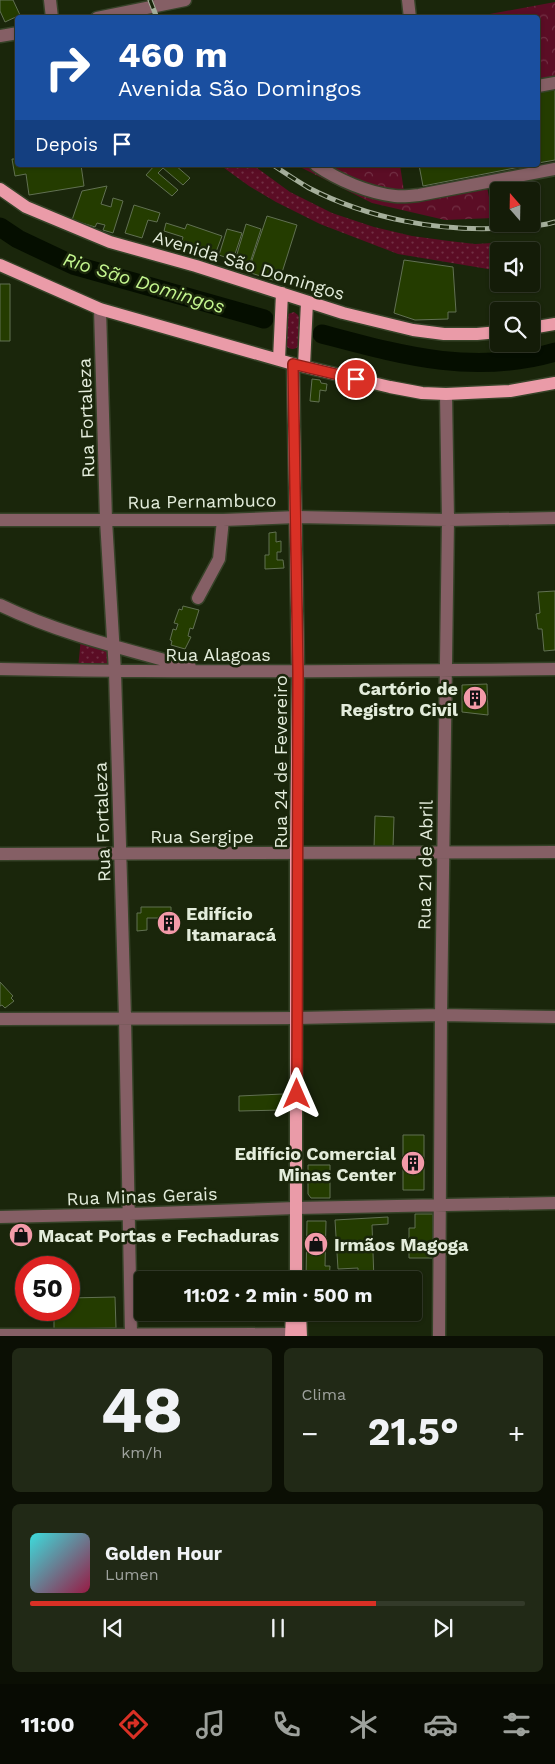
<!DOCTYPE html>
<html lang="pt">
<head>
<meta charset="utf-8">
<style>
	:root { --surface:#141c08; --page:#212916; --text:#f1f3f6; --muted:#9da19c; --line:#333a29; --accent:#d93025 }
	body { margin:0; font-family:"Work Sans",sans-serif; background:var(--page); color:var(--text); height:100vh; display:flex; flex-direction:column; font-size:19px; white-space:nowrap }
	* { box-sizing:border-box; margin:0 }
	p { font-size:16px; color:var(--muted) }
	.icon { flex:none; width:28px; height:28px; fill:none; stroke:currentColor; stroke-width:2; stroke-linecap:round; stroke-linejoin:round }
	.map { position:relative; height:1336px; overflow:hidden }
	.details { display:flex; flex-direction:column; gap:12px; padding:12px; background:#0b0f04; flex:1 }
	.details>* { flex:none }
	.banner { position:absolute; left:15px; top:15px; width:525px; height:152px; border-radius:5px; box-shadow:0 1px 4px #0004,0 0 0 1px var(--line); background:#1a4fa0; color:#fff; overflow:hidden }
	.needle { width:32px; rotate:340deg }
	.controls { position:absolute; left:490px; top:182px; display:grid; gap:10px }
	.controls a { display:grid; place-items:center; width:50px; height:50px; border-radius:5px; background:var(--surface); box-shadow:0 1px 4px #0004,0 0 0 1px var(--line); font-size:25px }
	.speed { position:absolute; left:15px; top:1256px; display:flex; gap:10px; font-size:25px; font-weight:700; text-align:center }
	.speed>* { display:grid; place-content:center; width:65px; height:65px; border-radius:50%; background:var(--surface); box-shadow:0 1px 4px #0004,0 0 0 1px var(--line); line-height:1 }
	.speed .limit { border:8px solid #d22; background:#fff; color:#111 }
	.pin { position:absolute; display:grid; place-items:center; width:42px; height:42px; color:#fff; margin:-21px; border:2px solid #fff; border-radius:50%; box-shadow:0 1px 5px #0007 }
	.me { position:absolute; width:55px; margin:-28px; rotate:0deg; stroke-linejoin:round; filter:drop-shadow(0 0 4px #0008) }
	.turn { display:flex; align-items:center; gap:18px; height:105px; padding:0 20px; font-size:22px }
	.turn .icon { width:65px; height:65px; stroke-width:2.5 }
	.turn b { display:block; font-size:35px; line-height:42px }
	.then { display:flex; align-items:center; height:48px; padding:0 20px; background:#0003; gap:10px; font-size:19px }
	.big { font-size:38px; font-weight:700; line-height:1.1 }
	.details .card { flex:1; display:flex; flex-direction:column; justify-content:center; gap:8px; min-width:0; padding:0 18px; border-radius:8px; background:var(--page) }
	.details .dial { align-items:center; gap:0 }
	.dial b { font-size:65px; line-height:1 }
	.song { display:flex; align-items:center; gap:15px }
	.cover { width:60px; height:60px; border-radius:8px; background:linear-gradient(135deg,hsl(180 70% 55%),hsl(340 70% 35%)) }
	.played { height:5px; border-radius:2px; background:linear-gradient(90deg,var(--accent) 70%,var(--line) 70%) }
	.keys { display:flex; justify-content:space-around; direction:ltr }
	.heat { display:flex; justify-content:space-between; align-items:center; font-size:28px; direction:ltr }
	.details .tiles { flex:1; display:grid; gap:12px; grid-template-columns:1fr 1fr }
	.card:last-child { grid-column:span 2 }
	.trip { position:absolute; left:134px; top:1271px; width:288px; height:50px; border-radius:5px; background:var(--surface); box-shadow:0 1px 4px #0004,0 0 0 1px var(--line); font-weight:700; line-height:50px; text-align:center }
	.menu { display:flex; height:80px; justify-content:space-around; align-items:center; background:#080b03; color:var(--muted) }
	.menu .icon { width:35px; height:35px }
	.menu .selected { color:var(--accent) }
	.menu b { font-size:22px; color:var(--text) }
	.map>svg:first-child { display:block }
	.grass { fill:url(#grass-dots) }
	.forest { fill:url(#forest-crowns) }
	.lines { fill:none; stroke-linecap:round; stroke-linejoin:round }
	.river { stroke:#050e00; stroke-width:19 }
	.building { fill:#243c00; stroke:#617052 }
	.minor-casing { stroke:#364228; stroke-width:15 }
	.major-casing { stroke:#364228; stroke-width:15 }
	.minor { stroke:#855f65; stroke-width:12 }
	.major { stroke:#ea9ba8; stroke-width:12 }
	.rail-casing { stroke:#a5af9b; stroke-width:5 }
	.rail { stroke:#1a260b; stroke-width:3; stroke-dasharray:9; stroke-linecap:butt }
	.route-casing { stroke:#8d1f18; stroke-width:12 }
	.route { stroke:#d93025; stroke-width:9 }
	.labels { text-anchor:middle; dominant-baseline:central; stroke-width:5; stroke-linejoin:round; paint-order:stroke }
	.street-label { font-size:18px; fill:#e3ecdb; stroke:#1a260b }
	.poi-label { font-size:18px; font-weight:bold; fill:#e3ecdb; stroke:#1a260b; text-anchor:start }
	.water-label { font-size:19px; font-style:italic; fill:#c4f68f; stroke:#1a260b }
</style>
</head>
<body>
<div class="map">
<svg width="555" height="1337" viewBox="0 0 555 1337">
	<defs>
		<pattern id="grass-dots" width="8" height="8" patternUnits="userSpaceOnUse" patternTransform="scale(1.25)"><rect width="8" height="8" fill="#5b0d25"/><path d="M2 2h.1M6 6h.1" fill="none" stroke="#723044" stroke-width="1.8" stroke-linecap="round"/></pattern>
		<pattern id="forest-crowns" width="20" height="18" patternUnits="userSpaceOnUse" patternTransform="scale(1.25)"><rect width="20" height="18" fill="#5b0d25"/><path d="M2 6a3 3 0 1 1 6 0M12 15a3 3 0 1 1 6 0" fill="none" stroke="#723044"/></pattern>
	</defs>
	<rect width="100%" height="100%" fill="#1a260b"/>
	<path class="grass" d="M220 165H253L290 192 332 213 374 227 412 236 449 241 475 244 511 242 518 250V251H499V269L494 270 398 254 320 224 276 202 249 186Z
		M294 312 298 315 301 322 299 346C295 350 290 350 286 346V318L288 314Z
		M81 638 107 645 108 669 78 668Z"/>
	<path class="forest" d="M555 2V77L538 80V18H468Z
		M296 165H400L405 198 487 187 493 218 445 220 372 203Z"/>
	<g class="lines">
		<path class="river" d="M0 227 18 239 73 265 264 319
			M322 334C401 355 473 376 555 352"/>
	</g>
	<path class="building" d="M0 0H13L20 15 5 22 0 11Z
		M555 87V160L538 163V91Z
		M12 159H18V165H81L84 186 29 195 26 174 15 176Z
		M155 165H175L190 178 183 185 163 168 158 173 178 190 172 196 146 175Z
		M419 165H530L423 186Z
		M107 186 101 204 111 207 113 198 123 201 113 233 103 230 105 225 97 223 95 227 72 220 82 191Z
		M134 205 160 213 157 222 148 220 142 238 125 233Z
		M267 216 297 225 279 282 248 272Z
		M166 223 185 229 187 224 222 236 216 252 182 241 183 237 164 231Z
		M246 224 261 229 248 269 234 264Z
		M227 229 242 233 233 260 219 255Z
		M404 260 453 267 456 312H448V319L415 320 394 313Z
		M0 284H10V341H0Z
		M312 379 320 380 321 383 327 384 326 391 320 390 319 402 310 401Z
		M276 532V542L281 541V552H277V560H283L284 568 265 569V555H269V533Z
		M555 591V650L544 651 542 629H538L536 614 540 613 538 592Z
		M183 606 199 610 193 629 190 628 188 636 191 637 185 649 171 645 172 641 170 640 173 629 176 630 178 624 174 623 179 609 182 610Z
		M487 684 488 715 462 712V685Z
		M375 816 394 817 393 848H374Z
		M141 907H171V913H175V928L164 929V918H147V930L137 931V913H141Z
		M0 982 13 996 11 998 14 1001 5 1008 2 1005 0 1006Z
		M283 1094V1110L239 1111V1096Z
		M403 1135H424V1190H403Z
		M308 1165H330V1198H311L308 1194Z
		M415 1214H433V1258H409V1228H415Z
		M388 1217V1224L372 1225 374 1280H358V1268L338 1269 335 1220Z
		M307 1221H326L325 1266H330L329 1280H306Z
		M115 1297 116 1328 54 1329V1310H69V1298Z"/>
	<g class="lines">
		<g class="minor-casing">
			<path id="minor" d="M50 0 52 18
				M408 0 410 18
				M97 18 185 0
				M0 36 18 33
				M538 86 555 83
				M316 165C338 180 368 193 395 196 403 197 411 196 419 195L555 169
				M100 309 106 520 115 672 125 1018 131 1335
				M0 520H223L297 517 448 520 555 518
				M198 598 219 559 223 520
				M0 605C60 634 125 649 190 667
				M0 669C185 673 370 671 555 669
				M0 854 555 852
				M0 1019 297 1018 441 1015 555 1017
				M0 1217 129 1214 296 1208 555 1203
				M0 1335 292 1334
				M439 1337 441 1015 448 520 446 394"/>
		</g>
		<g class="major-casing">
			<path id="major" d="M0 189 26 207 110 242 196 266 343 313 413 330 444 334H477L499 332
				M0 265 100 309 293 364 390 387 422 393 446 394 510 391 555 383
				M531 328 555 324
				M279 360 282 293
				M293 364 298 672 296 853V1280
				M304 366 307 302
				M300 1312 301 1337
				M291 1337 292 1312"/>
		</g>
		<use href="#minor" class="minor"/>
		<use href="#major" class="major"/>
		<g class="rail-casing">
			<path id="rail" d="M150 0 157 18
				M273 165C285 173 297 181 309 188 369 219 439 232 506 228 523 227 539 227 555 222"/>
		</g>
		<use href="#rail" class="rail"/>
	</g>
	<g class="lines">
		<g class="route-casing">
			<path id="route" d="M297 1094 298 672 293 364 356 379"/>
		</g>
		<use href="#route" class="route"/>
	</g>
	<defs>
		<g id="building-disc" transform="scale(1.25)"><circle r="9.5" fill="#f39aa9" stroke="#1a260b"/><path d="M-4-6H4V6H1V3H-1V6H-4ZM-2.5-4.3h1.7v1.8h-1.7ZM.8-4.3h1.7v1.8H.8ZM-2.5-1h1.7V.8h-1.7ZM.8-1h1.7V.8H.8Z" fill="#111"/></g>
		<g id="shop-disc" transform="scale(1.25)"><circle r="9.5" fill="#f39aa9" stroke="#1a260b"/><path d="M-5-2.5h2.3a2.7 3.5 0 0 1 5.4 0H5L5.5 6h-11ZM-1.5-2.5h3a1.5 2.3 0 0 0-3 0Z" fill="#111"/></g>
	</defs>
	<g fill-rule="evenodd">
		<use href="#building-disc" x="475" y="698"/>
		<use href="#building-disc" x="169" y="923"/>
		<use href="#building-disc" x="413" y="1163"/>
		<use href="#shop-disc" x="21" y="1235"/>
		<use href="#shop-disc" x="316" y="1244"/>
	</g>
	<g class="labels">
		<g class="street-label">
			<text transform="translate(249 265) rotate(17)">Avenida São Domingos</text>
			<text transform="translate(86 418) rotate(-92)">Rua Fortaleza</text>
			<text transform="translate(202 501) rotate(-1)">Rua Pernambuco</text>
			<text x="218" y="654">Rua Alagoas</text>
			<text transform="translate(280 762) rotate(-90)">Rua 24 de Fevereiro</text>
			<text transform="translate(102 822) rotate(-92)">Rua Fortaleza</text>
			<text x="202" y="836">Rua Sergipe</text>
			<text transform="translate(425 865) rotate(-89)">Rua 21 de Abril</text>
			<text transform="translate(142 1196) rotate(-2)">Rua Minas Gerais</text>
		</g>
		<g class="poi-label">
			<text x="458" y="688" text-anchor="end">Cartório de<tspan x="458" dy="21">Registro Civil</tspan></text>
			<text x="186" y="913">Edifício<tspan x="186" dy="21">Itamaracá</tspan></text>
			<text x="396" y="1153" text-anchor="end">Edifício Comercial<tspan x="396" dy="21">Minas Center</tspan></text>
			<text x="38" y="1235">Macat Portas e Fechaduras</text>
			<text x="334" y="1244">Irmãos Magoga</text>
		</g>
		<g class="water-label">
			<text transform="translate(144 283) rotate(17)">Rio São Domingos</text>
		</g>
	</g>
</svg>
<div class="controls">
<a><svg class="needle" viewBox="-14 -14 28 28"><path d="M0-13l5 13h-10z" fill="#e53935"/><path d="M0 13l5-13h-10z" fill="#9da19c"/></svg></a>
<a><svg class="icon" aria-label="sound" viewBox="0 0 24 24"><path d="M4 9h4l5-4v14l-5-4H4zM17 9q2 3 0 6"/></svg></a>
<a><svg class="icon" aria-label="search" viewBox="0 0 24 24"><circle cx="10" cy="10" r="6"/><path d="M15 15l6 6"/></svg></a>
</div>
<div class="speed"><div class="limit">50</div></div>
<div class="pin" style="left:356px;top:379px;background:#d93025"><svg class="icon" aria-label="arrive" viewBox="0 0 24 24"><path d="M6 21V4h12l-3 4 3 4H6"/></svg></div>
<svg class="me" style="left:297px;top:1094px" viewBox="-20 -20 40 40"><path d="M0-17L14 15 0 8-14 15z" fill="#d93025" stroke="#fff" stroke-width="4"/></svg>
<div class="trip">11:02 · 2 min · 500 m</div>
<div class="banner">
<div class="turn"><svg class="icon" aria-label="right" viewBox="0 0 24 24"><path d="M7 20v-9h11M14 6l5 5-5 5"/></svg><div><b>460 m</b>Avenida São Domingos</div></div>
<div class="then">Depois<svg class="icon" aria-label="arrive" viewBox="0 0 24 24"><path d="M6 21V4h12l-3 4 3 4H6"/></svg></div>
</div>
</div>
<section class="details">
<div class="tiles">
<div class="card dial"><b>48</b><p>km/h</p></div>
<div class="card"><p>Clima</p>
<div class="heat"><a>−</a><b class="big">21.5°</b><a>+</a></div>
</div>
<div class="card">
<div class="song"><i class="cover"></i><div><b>Golden Hour</b><p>Lumen</p></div></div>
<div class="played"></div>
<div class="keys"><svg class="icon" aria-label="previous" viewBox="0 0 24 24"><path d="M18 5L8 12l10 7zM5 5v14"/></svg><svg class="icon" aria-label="pause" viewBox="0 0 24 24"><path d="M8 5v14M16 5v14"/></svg><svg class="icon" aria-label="next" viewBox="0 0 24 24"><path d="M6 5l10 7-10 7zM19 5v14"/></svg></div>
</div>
</div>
</section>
<nav class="menu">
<b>11:00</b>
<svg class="icon selected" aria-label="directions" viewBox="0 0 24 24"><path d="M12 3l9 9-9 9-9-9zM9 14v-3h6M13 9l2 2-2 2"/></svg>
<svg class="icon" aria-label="music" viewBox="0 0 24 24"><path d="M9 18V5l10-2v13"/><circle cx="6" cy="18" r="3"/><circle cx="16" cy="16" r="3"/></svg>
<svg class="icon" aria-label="phone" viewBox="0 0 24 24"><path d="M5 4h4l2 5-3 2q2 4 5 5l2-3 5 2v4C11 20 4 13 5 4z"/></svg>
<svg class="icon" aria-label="climate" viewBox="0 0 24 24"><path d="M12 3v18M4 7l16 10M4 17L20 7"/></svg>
<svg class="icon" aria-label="car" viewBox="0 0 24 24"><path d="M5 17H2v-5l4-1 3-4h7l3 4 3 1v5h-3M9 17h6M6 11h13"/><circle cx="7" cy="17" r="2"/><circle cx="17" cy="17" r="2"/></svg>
<svg class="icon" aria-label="filters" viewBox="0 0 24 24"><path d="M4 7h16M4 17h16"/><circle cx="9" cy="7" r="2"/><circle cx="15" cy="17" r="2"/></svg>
</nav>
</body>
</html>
